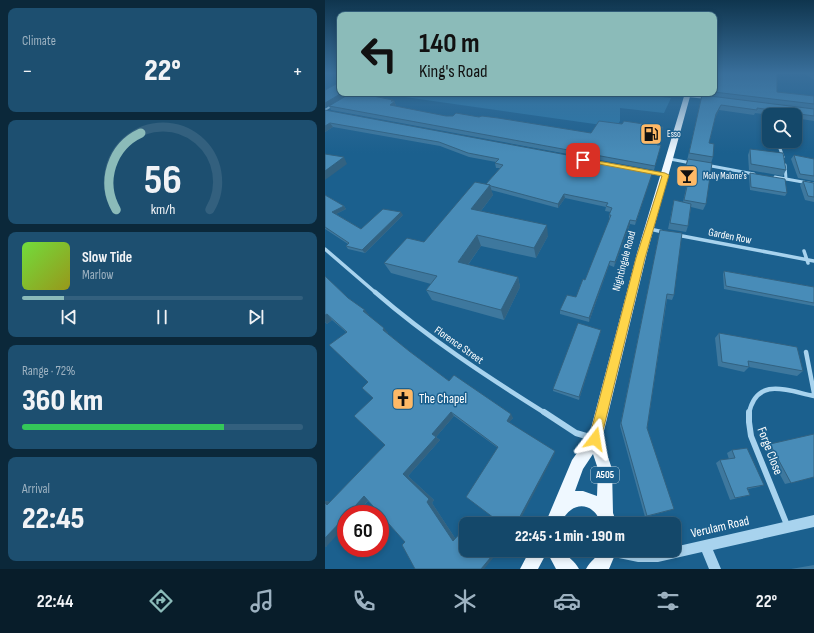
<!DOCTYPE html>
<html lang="en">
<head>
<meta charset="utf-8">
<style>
	:root { --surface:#14486a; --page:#1d4f70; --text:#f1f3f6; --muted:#9db2c1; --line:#33607e; --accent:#8bbbb9 }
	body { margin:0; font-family:"Sofia Sans Condensed",sans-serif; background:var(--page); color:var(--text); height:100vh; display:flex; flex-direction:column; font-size:15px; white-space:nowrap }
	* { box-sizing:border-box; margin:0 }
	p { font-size:13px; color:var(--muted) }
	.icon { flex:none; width:22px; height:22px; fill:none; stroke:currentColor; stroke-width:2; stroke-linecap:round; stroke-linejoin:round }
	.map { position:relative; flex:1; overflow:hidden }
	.details { display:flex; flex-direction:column; gap:8px; padding:8px; background:#0b283a; width:325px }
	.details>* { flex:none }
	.guide { position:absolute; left:12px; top:12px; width:380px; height:84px; border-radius:8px; box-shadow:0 2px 6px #0003,0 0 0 1px var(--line); background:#8bbbb9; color:#111; overflow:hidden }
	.buttons { position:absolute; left:437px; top:108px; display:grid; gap:8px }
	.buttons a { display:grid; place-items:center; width:40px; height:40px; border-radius:8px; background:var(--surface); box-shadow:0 2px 6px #0003,0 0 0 1px var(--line); font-size:20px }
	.speed { position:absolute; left:12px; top:505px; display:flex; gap:8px; font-size:20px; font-weight:700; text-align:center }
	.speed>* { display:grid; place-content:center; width:52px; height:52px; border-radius:50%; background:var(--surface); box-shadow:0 2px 6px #0003,0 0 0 1px var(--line); line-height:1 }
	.speed .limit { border:6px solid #d22; background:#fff; color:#111 }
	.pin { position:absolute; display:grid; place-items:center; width:34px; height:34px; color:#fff; margin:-17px; border-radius:8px; box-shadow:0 2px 6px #0006 }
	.me { position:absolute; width:44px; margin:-22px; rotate:14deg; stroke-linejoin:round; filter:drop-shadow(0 0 3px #0008) }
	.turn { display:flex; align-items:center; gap:14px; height:84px; padding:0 16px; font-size:18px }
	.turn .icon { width:52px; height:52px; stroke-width:2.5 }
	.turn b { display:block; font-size:28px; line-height:34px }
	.big { font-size:30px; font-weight:800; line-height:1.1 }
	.details .widget { flex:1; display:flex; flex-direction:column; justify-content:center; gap:6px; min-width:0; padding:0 14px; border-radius:8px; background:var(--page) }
	.details .dial { align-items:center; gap:0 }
	.dial svg { height:104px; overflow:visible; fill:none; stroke:var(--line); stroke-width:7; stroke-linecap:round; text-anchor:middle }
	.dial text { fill:var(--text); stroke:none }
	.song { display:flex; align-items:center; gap:12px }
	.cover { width:48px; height:48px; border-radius:6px; background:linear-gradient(135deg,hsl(100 70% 55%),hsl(60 70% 35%)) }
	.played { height:4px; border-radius:2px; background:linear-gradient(90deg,var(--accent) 15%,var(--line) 15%) }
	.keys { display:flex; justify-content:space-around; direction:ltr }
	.heat { display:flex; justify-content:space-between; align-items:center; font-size:22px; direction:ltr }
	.charge { height:6px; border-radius:3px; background:linear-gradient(90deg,#34c759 72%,var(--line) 0) }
	.trip { position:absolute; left:134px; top:517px; width:222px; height:40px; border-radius:8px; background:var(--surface); box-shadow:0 2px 6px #0003,0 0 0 1px var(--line); font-weight:800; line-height:40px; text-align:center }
	.dock { display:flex; height:64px; justify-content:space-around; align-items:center; background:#081d2a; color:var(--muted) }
	.dock .icon { width:28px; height:28px }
	.dock .current { color:var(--accent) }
	.dock b { font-size:18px; color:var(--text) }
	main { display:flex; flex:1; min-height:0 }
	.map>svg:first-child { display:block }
	.green { fill:#2b7aaa }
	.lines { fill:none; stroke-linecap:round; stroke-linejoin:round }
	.minor-far4 { stroke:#a8d3ee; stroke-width:2 }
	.minor-far3 { stroke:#a8d3ee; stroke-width:3 }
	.minor-far2 { stroke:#a8d3ee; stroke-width:3.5 }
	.minor-far1 { stroke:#a8d3ee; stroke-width:4.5 }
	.minor { stroke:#a8d3ee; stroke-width:6 }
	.tertiary { fill:#a8d3ee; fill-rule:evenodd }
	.primary { fill:#eff8ff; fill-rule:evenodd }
	.wall { fill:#3e789e }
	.shaded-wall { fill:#326281 }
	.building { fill:#488cb8; stroke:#326281 }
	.route { fill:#ffd54a; stroke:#a68a30 }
	.labels { text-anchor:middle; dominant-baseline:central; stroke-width:3; stroke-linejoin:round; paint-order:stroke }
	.far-poi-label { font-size:9px; fill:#fff; stroke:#1b608e; text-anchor:start }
	.shield { fill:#1b608e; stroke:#bbcfdd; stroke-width:1 }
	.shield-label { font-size:10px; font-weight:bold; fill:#fff }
	.street-label { font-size:11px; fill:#fff; stroke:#1b608e }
	.near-poi-label { font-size:13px; fill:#fff; stroke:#1b608e; text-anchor:start }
	.near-street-label { font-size:13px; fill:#fff; stroke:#1b608e }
</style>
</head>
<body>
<main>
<section class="details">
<div class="widget"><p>Climate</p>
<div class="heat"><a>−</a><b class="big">22°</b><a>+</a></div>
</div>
<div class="widget dial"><svg viewBox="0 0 100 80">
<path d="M14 69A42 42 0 1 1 86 69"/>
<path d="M14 69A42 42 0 0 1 33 10" stroke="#8bbbb9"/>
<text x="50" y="56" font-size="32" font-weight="700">56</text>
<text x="50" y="72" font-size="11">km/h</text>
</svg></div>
<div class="widget">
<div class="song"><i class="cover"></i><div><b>Slow Tide</b><p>Marlow</p></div></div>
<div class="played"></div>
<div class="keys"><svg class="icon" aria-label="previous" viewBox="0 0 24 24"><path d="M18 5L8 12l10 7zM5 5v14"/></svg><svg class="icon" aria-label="pause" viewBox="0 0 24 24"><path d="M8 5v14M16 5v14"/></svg><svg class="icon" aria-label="next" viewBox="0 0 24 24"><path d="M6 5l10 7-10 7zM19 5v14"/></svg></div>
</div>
<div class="widget"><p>Range · 72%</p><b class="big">360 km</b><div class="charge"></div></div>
<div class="widget"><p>Arrival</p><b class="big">22:45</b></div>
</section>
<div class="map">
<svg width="489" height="569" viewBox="0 0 489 569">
	<rect width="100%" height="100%" fill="#1b608e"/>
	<path class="green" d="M86 93H302L346 98 339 113 295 108V121L291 127 80 97Z"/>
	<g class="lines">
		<path class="minor-far4" d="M362 96 382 98
			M0 110 8 105"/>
		<path class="minor-far3" d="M454 146 458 157
			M345 159 366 163
			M381 165 429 174
			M460 165 461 179
			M323 172 340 175
			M450 177 489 184"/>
		<path class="minor-far2" d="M325 229 338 232
			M352 235 489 261
			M0 249 51 293
			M479 251 483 263"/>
		<path class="minor-far1" d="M50 292C103 338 161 376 220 413
			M481 352 489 393
			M424 413C432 376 463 391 489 396"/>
		<path class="minor" d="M219 412 251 433 268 438
			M424 412V422L426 436 462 525"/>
		<path class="tertiary" d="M489 515V527L388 550 396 569H384L377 552 333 562H313L284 556 280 554 278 550H349V547Z"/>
		<path class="primary" d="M360 93H366L322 253 277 439 287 469 288 513 292 524H276C269 500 244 501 236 524H220L247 460 264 436 312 253ZM268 454 273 469 272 496 258 491H250L258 469Z
			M205 550H238C243 558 250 561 254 569H231L222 552 213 569H195Z
			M275 550H292L284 569H261C265 561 272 558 275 550Z"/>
	</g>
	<path class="wall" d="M389 73H452V92L489 96V121L470 118V115H444L430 113 429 115 394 110 390 118 384 143 388 157 386 163 381 204 378 210 366 207 363 226 361 232 343 229 349 200 358 202 363 179 358 178 376 100 378 93H389Z
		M480 73H489V80Z
		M26 93H56L50 96 68 100 71 105 70 106 121 116 154 117 266 133 297 124 338 127 332 145H336L329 170 6 110 4 106Z
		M0 110 328 171 310 225 305 224 289 267 284 265 264 322 235 314V310L251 297 260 280 285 219H284V215L286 212 280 211 281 207 240 198 233 208 166 190 168 195 156 211 223 236 211 258 156 246 143 265 193 277 195 287 179 320 107 300 101 290 106 284 66 273 59 263 99 242 161 184 175 168H171L170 163 171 162 144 157 115 146 8 127 0 132Z
		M425 149 461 170 458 176 424 170 423 155Z
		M469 155 489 159V181L473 178 466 159Z
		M425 173 462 193 460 196 425 190 424 176Z
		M478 181 489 183V202L480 200 475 185Z
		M0 195 19 206 21 209 11 214 36 229 78 215 40 253 23 249 21 246 23 244 0 229Z
		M335 230 349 295 347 300 342 299 322 428 346 510 320 517 295 426Z
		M399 271 489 287V306L399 289 398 274Z
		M0 276 23 298 44 315 43 316 63 333V334L84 351 124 381 188 418 184 422 230 453 173 448 129 416 111 437 115 440 83 476 109 500 107 503 130 538 141 550H164L169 557 80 542 43 501 31 514H21L1 547H0V501L5 502 60 445 48 398 43 382 21 332 7 320 2 324 0 322Z
		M275 332 254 400 228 391V389Z
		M394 333 478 371 472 376 424 367 419 372 393 366 390 338Z
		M445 444 489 477 460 484 440 447Z
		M407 450 439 485 433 487 423 489 425 495 405 500 391 463 395 460 404 459 402 453Z
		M489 565V569H466Z"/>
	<path class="shaded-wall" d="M17 93H25L0 108V103Z
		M48 93H56L45 99 43 95Z
		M68 100 71 105 67 109 65 105 66 101Z
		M396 105 394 110 389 119 391 114Z
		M5 123 8 127 0 132V126Z
		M19 157 22 164 0 180V171Z
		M328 171 327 176 310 225 311 221Z
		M165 185 168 195 149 220 146 209Z
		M239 194 240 198 233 208V204Z
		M19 206 21 209 9 215 7 212Z
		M76 212 78 215 40 253 37 250Z
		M305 220V224L289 267 290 262Z
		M222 225 223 236 211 258 209 248Z
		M152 235 156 246 137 273 133 262Z
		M285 261 284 265 264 322V318Z
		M193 277 195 287 179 320 176 310Z
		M40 310 44 315 42 317 38 311Z
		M2 314 7 320 2 324 0 322V315Z
		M59 328 63 333 62 335 58 330Z
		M276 330 275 332 254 400V397Z
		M126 412 129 416 111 437 107 434Z
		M186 414 188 418 183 424 182 421Z
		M111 437 115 440 83 476 109 500 107 503 132 541H128L78 474Z
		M230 451V453L193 524H191Z
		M39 496 45 498 31 514H23Z
		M0 501 6 502 2 505 0 503Z
		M21 516V525L1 547H0V538Z
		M161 550H164L169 557 159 569H156Z"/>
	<path class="building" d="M389 73H452V92L489 96V104L389 92Z
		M15 82V93H17L0 103V90Z
		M26 93H48L43 95 68 100 66 101H70L65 105 121 116H128L131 113 154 117 157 116 173 118 266 133 274 121 297 124 299 121 338 127 332 145H336L330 166 4 106Z
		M377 95 489 109V116L432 108V110L396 105 391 114 384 143 389 144 388 157 364 153Z
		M0 110 328 171 311 221 305 220 290 262 285 261 264 318 235 310 242 295 251 297 258 279 260 280 286 215H284L287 208 281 206 283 203 239 194 233 204 166 186 165 185 161 184 178 165 170 163 174 159 143 153 114 142 5 123 0 126Z
		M425 149 458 153 461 170 426 164Z
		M0 154 19 157 0 171Z
		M469 155 489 159V176L475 174Z
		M363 159 387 163 381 204 359 200 365 173 359 172Z
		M425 173 460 179 462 193 426 187Z
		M478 181 489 183V197L483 196Z
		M150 182 165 185 146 209 222 225 209 248 152 235 133 262 193 277 176 310 101 290 112 276 59 263 82 238 99 242Z
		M0 195 19 206 7 212 36 229 58 209 76 212 37 250 21 246 24 243 0 227Z
		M349 200 366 204 363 226 345 223Z
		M335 230 357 233 349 295 342 294 322 428 349 509 322 516 296 423Z
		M399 271 489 287V303L401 286Z
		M0 276 23 298 40 310 38 311 59 328 58 330 84 351 124 381 129 375 186 414 182 421 230 451 191 524H177L141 497 173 447 126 412 107 434 111 437 78 474 104 499 102 502 128 541 141 527V550H161L166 557 156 569H90L77 545 80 542 39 496 23 514H21V516L0 538V503L2 505 60 445 29 416 48 398 37 388 43 382 4 345 22 332 2 314 0 315Z
		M253 323 276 330 254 397 228 389Z
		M394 333 472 347 478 371 423 361 424 367 397 362Z
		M489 434V477L466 483 445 444Z
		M422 448 439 485 422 488 425 495 410 498 395 460 410 458 407 450Z"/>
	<linearGradient id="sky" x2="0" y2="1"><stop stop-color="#0f354e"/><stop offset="0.48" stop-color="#396f9b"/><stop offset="1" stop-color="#396f9b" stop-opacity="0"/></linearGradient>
	<rect width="489" height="153" fill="url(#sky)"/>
	<path class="route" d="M256 158 340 173 344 175 320 258 276 439 275 444 270 446 266 444 264 439 311 258 337 176 258 161H256Z"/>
	<defs>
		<g id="fuel-square" transform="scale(1.15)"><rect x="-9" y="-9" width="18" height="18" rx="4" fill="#feb966" stroke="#1b608e"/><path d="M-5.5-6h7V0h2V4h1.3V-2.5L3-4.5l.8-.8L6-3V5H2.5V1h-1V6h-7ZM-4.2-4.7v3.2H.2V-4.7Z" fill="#111"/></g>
		<g id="bar-square" transform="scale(1.15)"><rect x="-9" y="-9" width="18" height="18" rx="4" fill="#feb966" stroke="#1b608e"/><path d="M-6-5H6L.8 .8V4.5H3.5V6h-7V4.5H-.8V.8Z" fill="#111"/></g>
		<g id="church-square" transform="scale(1.15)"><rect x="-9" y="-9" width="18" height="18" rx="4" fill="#feb966" stroke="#1b608e"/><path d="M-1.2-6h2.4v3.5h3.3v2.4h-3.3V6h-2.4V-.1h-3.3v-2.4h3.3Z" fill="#111"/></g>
	</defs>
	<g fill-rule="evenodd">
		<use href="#fuel-square" x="326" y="134"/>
		<use href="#bar-square" x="362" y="176"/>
		<use href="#church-square" x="78" y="399"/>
	</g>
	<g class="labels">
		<g class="far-poi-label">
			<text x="342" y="134">Esso</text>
			<text x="378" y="176">Molly Malone's</text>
		</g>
		<rect class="shield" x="266" y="467" width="28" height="16" rx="3"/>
		<g class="shield-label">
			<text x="280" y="475">A505</text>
		</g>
		<g class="street-label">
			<text transform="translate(405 236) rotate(11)">Garden Row</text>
			<text transform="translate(299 261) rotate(-75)">Nightingale Road</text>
			<text transform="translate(134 345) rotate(35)">Florence Street</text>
		</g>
		<g class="near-poi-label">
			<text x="94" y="399">The Chapel</text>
		</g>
		<g class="near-street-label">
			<text transform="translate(445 451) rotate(69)">Forge Close</text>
			<text transform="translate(395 527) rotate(-13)">Verulam Road</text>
		</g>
	</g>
</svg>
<div class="buttons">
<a><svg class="icon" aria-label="search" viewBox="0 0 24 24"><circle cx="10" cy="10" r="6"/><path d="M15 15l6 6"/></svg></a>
</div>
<div class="speed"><div class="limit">60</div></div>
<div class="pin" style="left:258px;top:160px;background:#d93025"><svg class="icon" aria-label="arrive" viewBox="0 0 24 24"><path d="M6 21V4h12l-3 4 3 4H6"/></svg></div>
<svg class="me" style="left:270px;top:439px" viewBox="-20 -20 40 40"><path d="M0-17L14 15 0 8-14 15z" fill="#ffd54a" stroke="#fff" stroke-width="4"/></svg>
<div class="trip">22:45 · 1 min · 190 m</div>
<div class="guide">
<div class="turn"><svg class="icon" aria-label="left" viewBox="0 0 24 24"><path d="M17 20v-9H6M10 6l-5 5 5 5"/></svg><div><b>140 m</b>King's Road</div></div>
</div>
</div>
</main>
<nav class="dock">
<b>22:44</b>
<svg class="icon current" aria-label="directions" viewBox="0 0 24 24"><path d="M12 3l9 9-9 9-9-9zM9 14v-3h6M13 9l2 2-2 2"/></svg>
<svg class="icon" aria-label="music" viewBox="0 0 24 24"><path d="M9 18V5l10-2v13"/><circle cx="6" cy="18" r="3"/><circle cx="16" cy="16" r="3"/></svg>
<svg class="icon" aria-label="phone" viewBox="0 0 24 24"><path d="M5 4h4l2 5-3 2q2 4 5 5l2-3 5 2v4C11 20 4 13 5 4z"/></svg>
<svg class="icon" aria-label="climate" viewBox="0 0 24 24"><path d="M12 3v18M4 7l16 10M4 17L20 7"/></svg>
<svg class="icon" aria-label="car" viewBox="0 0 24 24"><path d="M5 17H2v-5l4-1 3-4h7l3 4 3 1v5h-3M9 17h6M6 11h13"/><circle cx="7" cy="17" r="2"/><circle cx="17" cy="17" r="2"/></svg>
<svg class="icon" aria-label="filters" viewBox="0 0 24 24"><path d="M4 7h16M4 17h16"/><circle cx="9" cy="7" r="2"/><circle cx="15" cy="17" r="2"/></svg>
<b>22°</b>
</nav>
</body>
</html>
